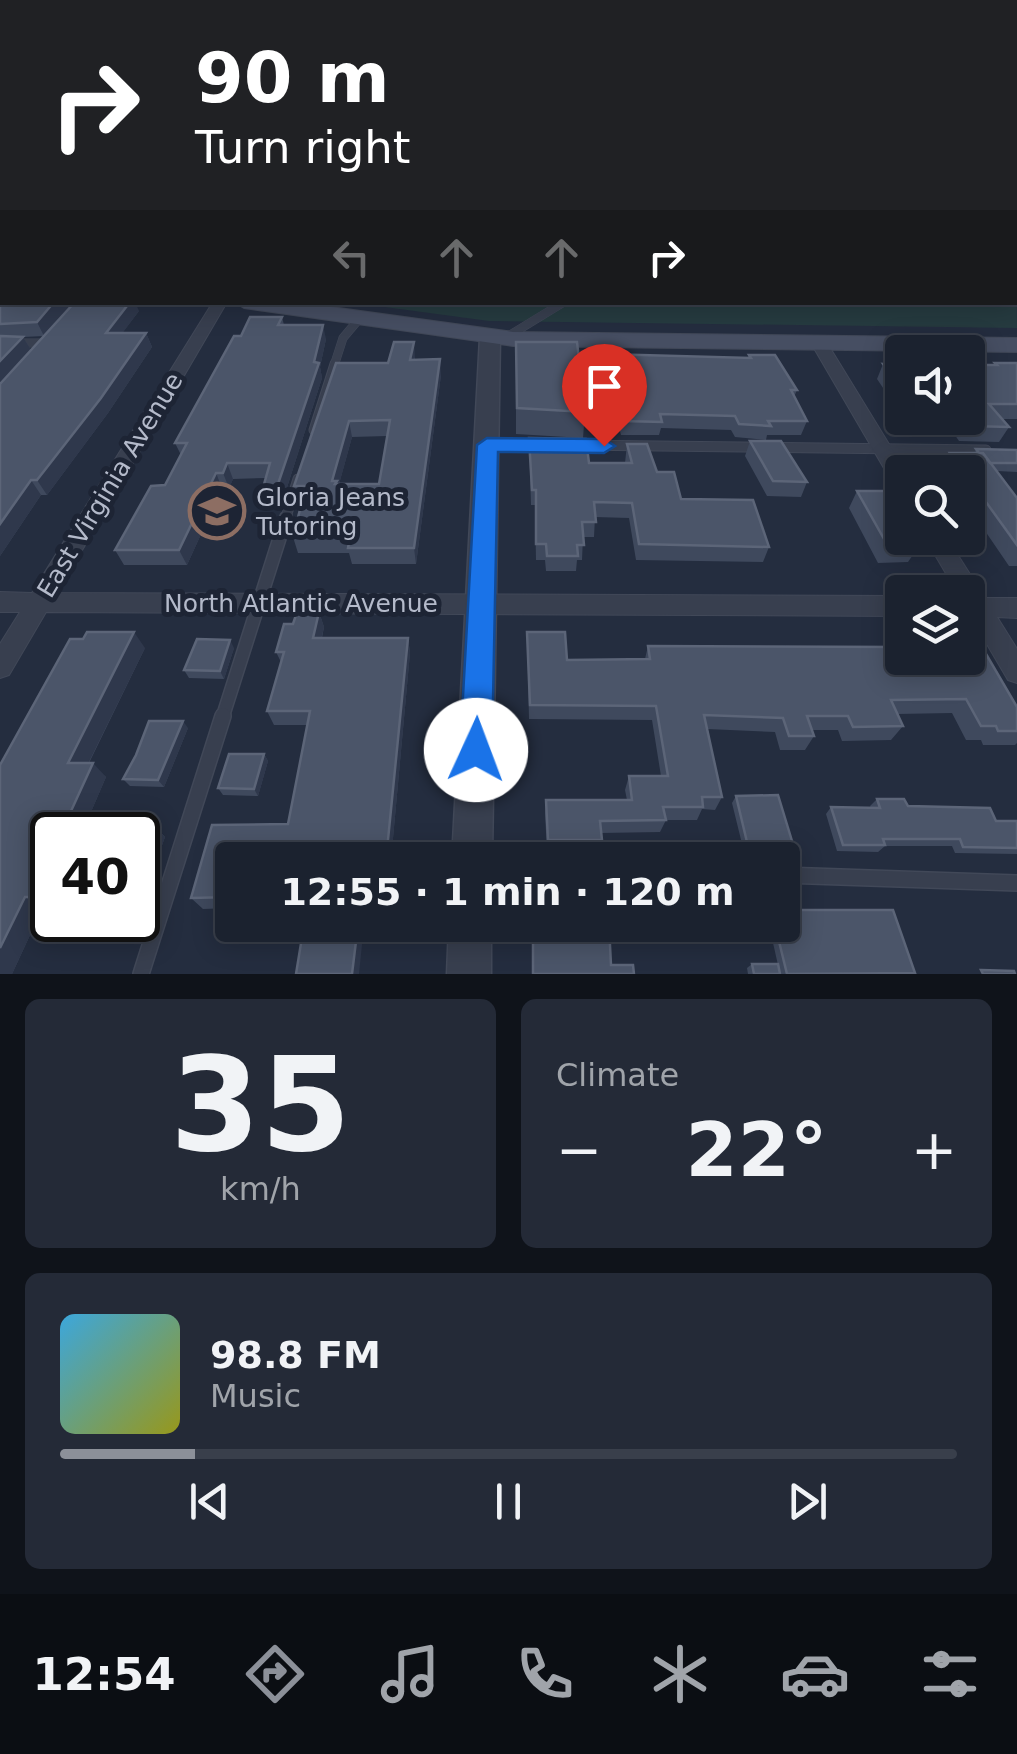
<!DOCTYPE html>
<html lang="en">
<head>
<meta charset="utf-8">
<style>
	:root { --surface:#1b222f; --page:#242a37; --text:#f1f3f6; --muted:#a0a4aa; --line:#393f4b; --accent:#8c9099 }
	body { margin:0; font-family:"DejaVu Sans",sans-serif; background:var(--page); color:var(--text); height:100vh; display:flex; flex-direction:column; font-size:38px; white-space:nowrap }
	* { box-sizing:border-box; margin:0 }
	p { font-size:32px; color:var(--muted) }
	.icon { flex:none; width:55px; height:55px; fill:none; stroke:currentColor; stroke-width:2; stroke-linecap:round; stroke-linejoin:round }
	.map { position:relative; height:974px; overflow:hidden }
	.details { display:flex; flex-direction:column; gap:25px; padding:25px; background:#0f131a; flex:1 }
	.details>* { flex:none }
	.guide { position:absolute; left:0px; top:0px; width:1018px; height:305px; box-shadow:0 5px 25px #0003,0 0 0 2px var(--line); background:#202124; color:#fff; overflow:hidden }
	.tools { position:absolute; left:885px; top:335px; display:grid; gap:20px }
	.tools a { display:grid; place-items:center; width:100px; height:100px; border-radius:10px; background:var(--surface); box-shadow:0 5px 25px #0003,0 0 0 2px var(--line); font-size:50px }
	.speed { position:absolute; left:30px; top:812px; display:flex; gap:20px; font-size:50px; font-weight:700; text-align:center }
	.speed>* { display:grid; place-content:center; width:130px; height:130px; border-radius:50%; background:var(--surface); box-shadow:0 5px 25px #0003,0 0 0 2px var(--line); line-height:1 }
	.speed .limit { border:5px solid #111; border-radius:15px; background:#fff; color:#111 }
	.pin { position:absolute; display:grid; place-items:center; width:85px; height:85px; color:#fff; margin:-102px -42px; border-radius:50% 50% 50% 0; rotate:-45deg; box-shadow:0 0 10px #0007 }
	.pin .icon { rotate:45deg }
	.me { position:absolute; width:110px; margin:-55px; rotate:2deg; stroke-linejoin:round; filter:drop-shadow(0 0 8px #0008) }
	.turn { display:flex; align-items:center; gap:35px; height:210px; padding:0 30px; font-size:45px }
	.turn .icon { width:130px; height:130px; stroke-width:2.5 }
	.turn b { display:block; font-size:70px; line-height:85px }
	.lanes { display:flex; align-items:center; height:95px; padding:0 30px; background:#0003; justify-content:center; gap:50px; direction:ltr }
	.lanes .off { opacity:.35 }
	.big { font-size:75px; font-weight:600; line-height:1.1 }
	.details .widget { flex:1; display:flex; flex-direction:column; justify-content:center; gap:15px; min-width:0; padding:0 35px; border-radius:15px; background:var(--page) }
	.details .dial { align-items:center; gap:0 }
	.dial b { font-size:130px; line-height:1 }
	.song { display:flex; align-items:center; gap:30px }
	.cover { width:120px; height:120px; border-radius:15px; background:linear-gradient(135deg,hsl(200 70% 55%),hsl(60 70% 35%)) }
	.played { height:10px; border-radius:5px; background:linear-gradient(90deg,var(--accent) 15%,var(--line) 15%) }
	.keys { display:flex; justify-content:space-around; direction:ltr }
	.heat { display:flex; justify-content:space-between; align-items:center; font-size:55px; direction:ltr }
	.details .tiles { flex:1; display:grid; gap:25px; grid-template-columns:1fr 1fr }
	.widget:last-child { grid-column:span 2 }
	.trip { position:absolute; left:215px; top:842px; width:585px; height:100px; border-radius:10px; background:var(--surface); box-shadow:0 5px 25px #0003,0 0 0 2px var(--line); font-weight:600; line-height:100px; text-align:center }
	.menu { display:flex; height:160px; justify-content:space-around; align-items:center; background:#0b0e13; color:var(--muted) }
	.menu .icon { width:70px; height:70px }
	.menu .active { color:var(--accent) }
	.menu b { font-size:45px; color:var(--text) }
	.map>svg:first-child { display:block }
	.green { fill:#263b40 }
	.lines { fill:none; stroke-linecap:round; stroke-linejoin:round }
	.service-far3-casing { stroke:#414858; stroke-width:9 }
	.service-far2-casing { stroke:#414858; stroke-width:11 }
	.service-far1-casing { stroke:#414858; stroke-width:15 }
	.service-casing { stroke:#414858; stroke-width:18 }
	.minor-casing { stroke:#414858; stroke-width:2 }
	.tertiary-casing { stroke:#414858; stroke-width:3 }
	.secondary-casing { stroke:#414858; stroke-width:2 }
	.service-far3 { stroke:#383f4f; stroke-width:8 }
	.service-far2 { stroke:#383f4f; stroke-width:9 }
	.service-far1 { stroke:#383f4f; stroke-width:12 }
	.service { stroke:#383f4f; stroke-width:15 }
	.minor { fill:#383f4f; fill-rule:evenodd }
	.tertiary { fill:#383f4f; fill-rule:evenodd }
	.secondary { fill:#464e62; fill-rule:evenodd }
	.wall { fill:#3f495d; fill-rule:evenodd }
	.shaded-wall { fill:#2f384c }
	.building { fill:#4b5569; stroke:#5c6578; stroke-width:2.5; fill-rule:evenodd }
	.route { fill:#1a73e8; stroke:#114b97; stroke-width:2.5 }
	.labels { text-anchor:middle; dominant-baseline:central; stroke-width:10; stroke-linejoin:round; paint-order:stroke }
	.street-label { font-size:25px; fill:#b4baca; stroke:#1d2434 }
	.poi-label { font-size:25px; fill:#b4baca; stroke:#1d2434; text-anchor:start }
</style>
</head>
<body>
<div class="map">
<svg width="1017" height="974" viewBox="0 0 1017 974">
	<rect width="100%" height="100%" fill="#242d3f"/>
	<path class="green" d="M1015 153 1017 328 489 321 355 303 1015 302Z"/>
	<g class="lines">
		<g class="service-far3-casing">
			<path id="service-far3" d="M505 338 564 302
				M0 343H48
				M334 366 343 338 359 319"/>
		</g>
		<g class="service-far2-casing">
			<path id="service-far2" d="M314 430 335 364
				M488 445H541
				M573 445 986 450
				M285 520 298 479"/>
		</g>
		<g class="service-far1-casing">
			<path id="service-far1" d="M222 719 286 518"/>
		</g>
		<g class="service-casing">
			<path id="service" d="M782 875 1017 883
				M141 974 223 716"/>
		</g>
		<g class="minor-casing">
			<path id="minor" d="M2 246V255L0 256V247Z
				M213 302H227L57 593 902 596V616L46 612 9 675 0 678V644L20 612H0V592L32 593Z
				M819 338 827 343 906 472H902V489L895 487 811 343Z
				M925 538H947L985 598H1017V618L997 617 1017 649V683L1008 680 971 617 968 616V592H957Z"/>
		</g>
		<g class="tertiary-casing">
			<path id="tertiary" d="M490 331 500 337 492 860H452L480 337Z
				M449 925H491V974H447Z"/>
		</g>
		<g class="secondary-casing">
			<path id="secondary" d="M0 261H2V273H0Z
				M234 302H295L513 332 1017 338V352L513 346 244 308Z"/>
		</g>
		<use href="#service-far3" class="service-far3"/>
		<use href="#service-far2" class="service-far2"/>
		<use href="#service-far1" class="service-far1"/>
		<use href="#service" class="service"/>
		<use href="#minor" class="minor"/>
		<use href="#tertiary" class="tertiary"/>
		<use href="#secondary" class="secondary"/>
	</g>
	<path class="wall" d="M0 282 74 302 44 336 23 337 31 350 139 311 122 333H146L152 347 108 413 47 495H41L0 556Z
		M282 317 284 325 326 339 320 367 322 378 282 503H268L263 488 266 478 233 479 229 488H222L187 565H124L115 550 165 485 181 455 175 443 241 336Z
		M516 342 585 412 583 438 516 434Z
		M604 354 748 358 749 355 797 390 794 397 807 421 801 435H767L766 440 735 437 731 430 661 428 659 435H621L603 367Z
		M415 357V360L441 375 416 564H352L349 553H298L293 537 302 502H299L294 486 388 363ZM387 436 379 484H339L352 437Z
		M995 363H1017V419H1002L1009 427 999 442 959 441 948 425H908L903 418H968Z
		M883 364 902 365V416L877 379Z
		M529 438 589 463H625L627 444 657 472 681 499 769 547 763 562 636 560 629 518 595 517 594 537H583L582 560H577L576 571H546L545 560H536L535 505H531Z
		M750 441 807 482 801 497 767 496 745 456Z
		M976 449 1017 450V472L997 471 1017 498V566H1009L968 506V472H944L941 468 950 453H974Z
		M857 491 919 546 908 562 878 563 849 508Z
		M297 612H319L324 627 322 638H408L410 653 391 860H232V908L203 909 191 898 212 825 288 824 308 725H274L267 711 281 662 276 652 284 624H293Z
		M527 632 567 660 645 659 648 646 1017 707V743L1015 745H983L981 740H966L952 713 897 714 903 726 891 740 842 741 838 730H812L814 736 805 750H780L775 732 707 729 722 797 715 810 702 809 697 820H666L660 832 601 833 602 840 599 852H547L545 813 546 800H627L625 790 629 776H661L652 720 529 719Z
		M145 648 89 763 106 777 81 835H52V895L47 908 43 907 12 974H0V765Z
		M234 648 224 679 189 678 184 670Z
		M188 728 164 787 130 786 123 779 136 755Z
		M264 754 268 761 258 796 223 795 218 788Z
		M736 796 792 841 786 848H743L732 803Z
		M877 799 908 806 996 821H1017V854L955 853 952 846H885L878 852 837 851 826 814 831 807 871 808 870 806Z
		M153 824 165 837 148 884 138 883V835Z
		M769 925H782L915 973 780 974Z
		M752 964 780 974H748L747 968Z"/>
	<path class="shaded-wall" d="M54 302H74L44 336 37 322Z
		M126 302H135L139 311 112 347 106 333Z
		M323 325 326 339 320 367 322 378 282 503 277 487Z
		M146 333 152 347 108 413 47 495 37 480Z
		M23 337 31 350 0 385V361Z
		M414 342 415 357 411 375 410 360Z
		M440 359 441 375 416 564 414 548Z
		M349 421 352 437 338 488 332 481Z
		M227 463 233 479 229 488 223 473Z
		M216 473 222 488 187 565 179 550Z
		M31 480 41 495 0 556V524Z
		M319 612 324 627 318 653 313 638Z
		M134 632 145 648 82 776 68 763Z
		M408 638 410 653 391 860H386Z
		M230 640 234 648 224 679 220 671Z
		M183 721 188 728 164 787 158 780Z
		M264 754 268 761 258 796 254 789Z
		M93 763 106 777 81 835H60Z
		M153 824 165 837 148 884 138 875V865Z
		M38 880 52 889V895L47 908 29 897Z
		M25 897 43 907 12 974H0V948Z
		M358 925H364L359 974H352Z"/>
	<path class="building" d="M2 153V219L0 221V163H1Z
		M0 282H2V302H54L37 322 0 324Z
		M75 302H130L106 333H146L101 398 37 480H31L0 524V384Z
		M250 317H282L278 325H323L314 362 319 363 277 487 263 488 270 463H227L223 473H216L179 550H115L151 486 165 485 187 443H175L234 336H241Z
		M0 336 23 337 0 361Z
		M394 342H414L410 360 440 359 414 548H348L350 537H293L306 486H294L336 363H388ZM390 420 379 484H335L337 481H332L349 421Z
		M516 342H577L585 412 517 408Z
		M604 354 751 358 749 355H775L797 390H791L807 421H768L771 426 739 424 735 416 660 414 662 422 623 421Z
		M995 363H1017V404H989L1009 427 968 426 962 418H968V365H997Z
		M883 364 902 365V391Z
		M529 438 586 439 589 463H632L627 444H647L657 472H674L681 499 753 500 769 547 639 544 632 503 594 502 596 522H582L584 545H577L578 556H547L546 544H536V490H532Z
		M750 441H781L807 482 773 481Z
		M976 449 1017 450V463H990L983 453H979Z
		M950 453H983L1017 498V545L968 477V472H964Z
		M857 491H888L902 517V538H914L919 546H888Z
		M297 612H319L313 638H408L386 860H232V897L191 898 212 825 288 824 310 711H267L284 652H276L284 624H293Z
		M87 632H134L68 763H93L60 835H52V880H38L29 897H25L0 948V765L70 639H83Z
		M527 632H565L567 660 650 659 648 646 902 647V658H968V647H982L1017 707V731H998L996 726H981L966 699 891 700 903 726 853 727 848 716H807L814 736H789L783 718 704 715 722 797H702L703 807H663L666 820 600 821 602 840H548L546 800H632L629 776H668L656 706 530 705Z
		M197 639 230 640 220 671 184 670Z
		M149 721H183L158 780 123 779 136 755Z
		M229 754H264L254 789 218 788Z
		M778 795 792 841 747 842 736 796Z
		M877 799H904L908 806 990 808 996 821H1017V848L963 847 960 839H883L885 845H843L831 807 880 808Z
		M116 823 153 824 138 865V835H110Z
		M782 910H893L915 973 787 974 775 925H782Z
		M304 925H358L352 974H296Z
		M546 925H609L611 965H633L634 974H533V931H546Z
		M752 964H778L780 974H754Z
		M981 970 1014 971 1015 974H983Z"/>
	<linearGradient id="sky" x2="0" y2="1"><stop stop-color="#141923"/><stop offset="0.53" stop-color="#3f4c63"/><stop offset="1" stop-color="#3f4c63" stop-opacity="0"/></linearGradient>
	<rect width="1017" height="289" fill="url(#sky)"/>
	<path class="route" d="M487 438 604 439 615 446 604 453 498 452 492 750 487 761 476 766 464 761 460 750 477 445Z"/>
	<defs>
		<g id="school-ring" transform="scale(2.875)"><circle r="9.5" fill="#1d2434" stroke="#8d6e63" stroke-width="1.5"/><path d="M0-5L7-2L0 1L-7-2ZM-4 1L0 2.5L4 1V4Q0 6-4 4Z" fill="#8d6e63"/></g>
	</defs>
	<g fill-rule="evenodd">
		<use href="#school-ring" x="217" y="511"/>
	</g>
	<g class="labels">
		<g class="street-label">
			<text transform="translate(110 485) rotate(-59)">East Virginia Avenue</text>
			<text x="301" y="603">North Atlantic Avenue</text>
		</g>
		<g class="poi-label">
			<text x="256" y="497">Gloria Jeans<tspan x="256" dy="29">Tutoring</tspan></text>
		</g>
	</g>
</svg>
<div class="tools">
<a><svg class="icon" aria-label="sound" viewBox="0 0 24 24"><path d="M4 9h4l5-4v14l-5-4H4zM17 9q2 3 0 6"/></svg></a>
<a><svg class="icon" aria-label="search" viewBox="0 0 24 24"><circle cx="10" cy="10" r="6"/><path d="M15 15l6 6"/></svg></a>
<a><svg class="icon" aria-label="layers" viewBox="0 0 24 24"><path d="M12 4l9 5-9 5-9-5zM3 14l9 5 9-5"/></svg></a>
</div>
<div class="speed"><div class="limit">40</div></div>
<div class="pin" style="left:604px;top:446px;background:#d93025"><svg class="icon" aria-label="arrive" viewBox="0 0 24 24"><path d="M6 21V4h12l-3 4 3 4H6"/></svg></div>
<svg class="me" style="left:476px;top:750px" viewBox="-20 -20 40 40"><circle r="19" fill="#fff"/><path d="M0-13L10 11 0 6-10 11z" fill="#1a73e8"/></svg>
<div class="trip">12:55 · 1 min · 120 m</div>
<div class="guide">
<div class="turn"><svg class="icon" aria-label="right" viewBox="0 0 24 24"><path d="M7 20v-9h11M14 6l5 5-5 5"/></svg><div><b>90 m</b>Turn right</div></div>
<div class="lanes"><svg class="icon off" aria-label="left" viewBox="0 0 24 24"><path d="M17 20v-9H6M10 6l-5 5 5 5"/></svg><svg class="icon off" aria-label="ahead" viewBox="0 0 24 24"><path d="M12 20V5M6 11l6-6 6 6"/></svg><svg class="icon off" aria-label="ahead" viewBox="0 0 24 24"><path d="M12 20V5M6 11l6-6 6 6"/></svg><svg class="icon" aria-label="right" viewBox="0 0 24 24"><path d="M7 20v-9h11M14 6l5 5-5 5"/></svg></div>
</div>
</div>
<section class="details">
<div class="tiles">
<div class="widget dial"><b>35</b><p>km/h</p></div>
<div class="widget"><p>Climate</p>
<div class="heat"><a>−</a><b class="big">22°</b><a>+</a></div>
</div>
<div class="widget">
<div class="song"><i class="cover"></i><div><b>98.8 FM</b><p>Music</p></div></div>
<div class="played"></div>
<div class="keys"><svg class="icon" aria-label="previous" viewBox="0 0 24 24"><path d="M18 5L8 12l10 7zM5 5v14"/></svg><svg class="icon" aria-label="pause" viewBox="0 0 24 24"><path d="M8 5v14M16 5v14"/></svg><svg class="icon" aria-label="next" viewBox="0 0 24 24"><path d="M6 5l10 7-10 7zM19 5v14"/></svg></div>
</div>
</div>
</section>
<nav class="menu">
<b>12:54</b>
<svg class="icon active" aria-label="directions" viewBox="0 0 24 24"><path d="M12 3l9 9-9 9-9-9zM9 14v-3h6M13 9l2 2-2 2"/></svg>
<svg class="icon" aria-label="music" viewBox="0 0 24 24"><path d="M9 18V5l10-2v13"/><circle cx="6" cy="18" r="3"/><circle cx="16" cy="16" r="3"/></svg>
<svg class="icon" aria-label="phone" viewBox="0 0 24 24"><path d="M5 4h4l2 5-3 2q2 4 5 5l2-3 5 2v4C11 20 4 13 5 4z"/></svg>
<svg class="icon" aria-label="climate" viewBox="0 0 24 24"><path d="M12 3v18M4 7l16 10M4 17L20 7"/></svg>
<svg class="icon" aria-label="car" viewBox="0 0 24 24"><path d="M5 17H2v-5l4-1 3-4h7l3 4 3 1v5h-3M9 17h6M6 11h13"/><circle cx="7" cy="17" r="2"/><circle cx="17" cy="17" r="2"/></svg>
<svg class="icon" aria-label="filters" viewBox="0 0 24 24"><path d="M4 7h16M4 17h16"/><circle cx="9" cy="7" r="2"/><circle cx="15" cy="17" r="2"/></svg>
</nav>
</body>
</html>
